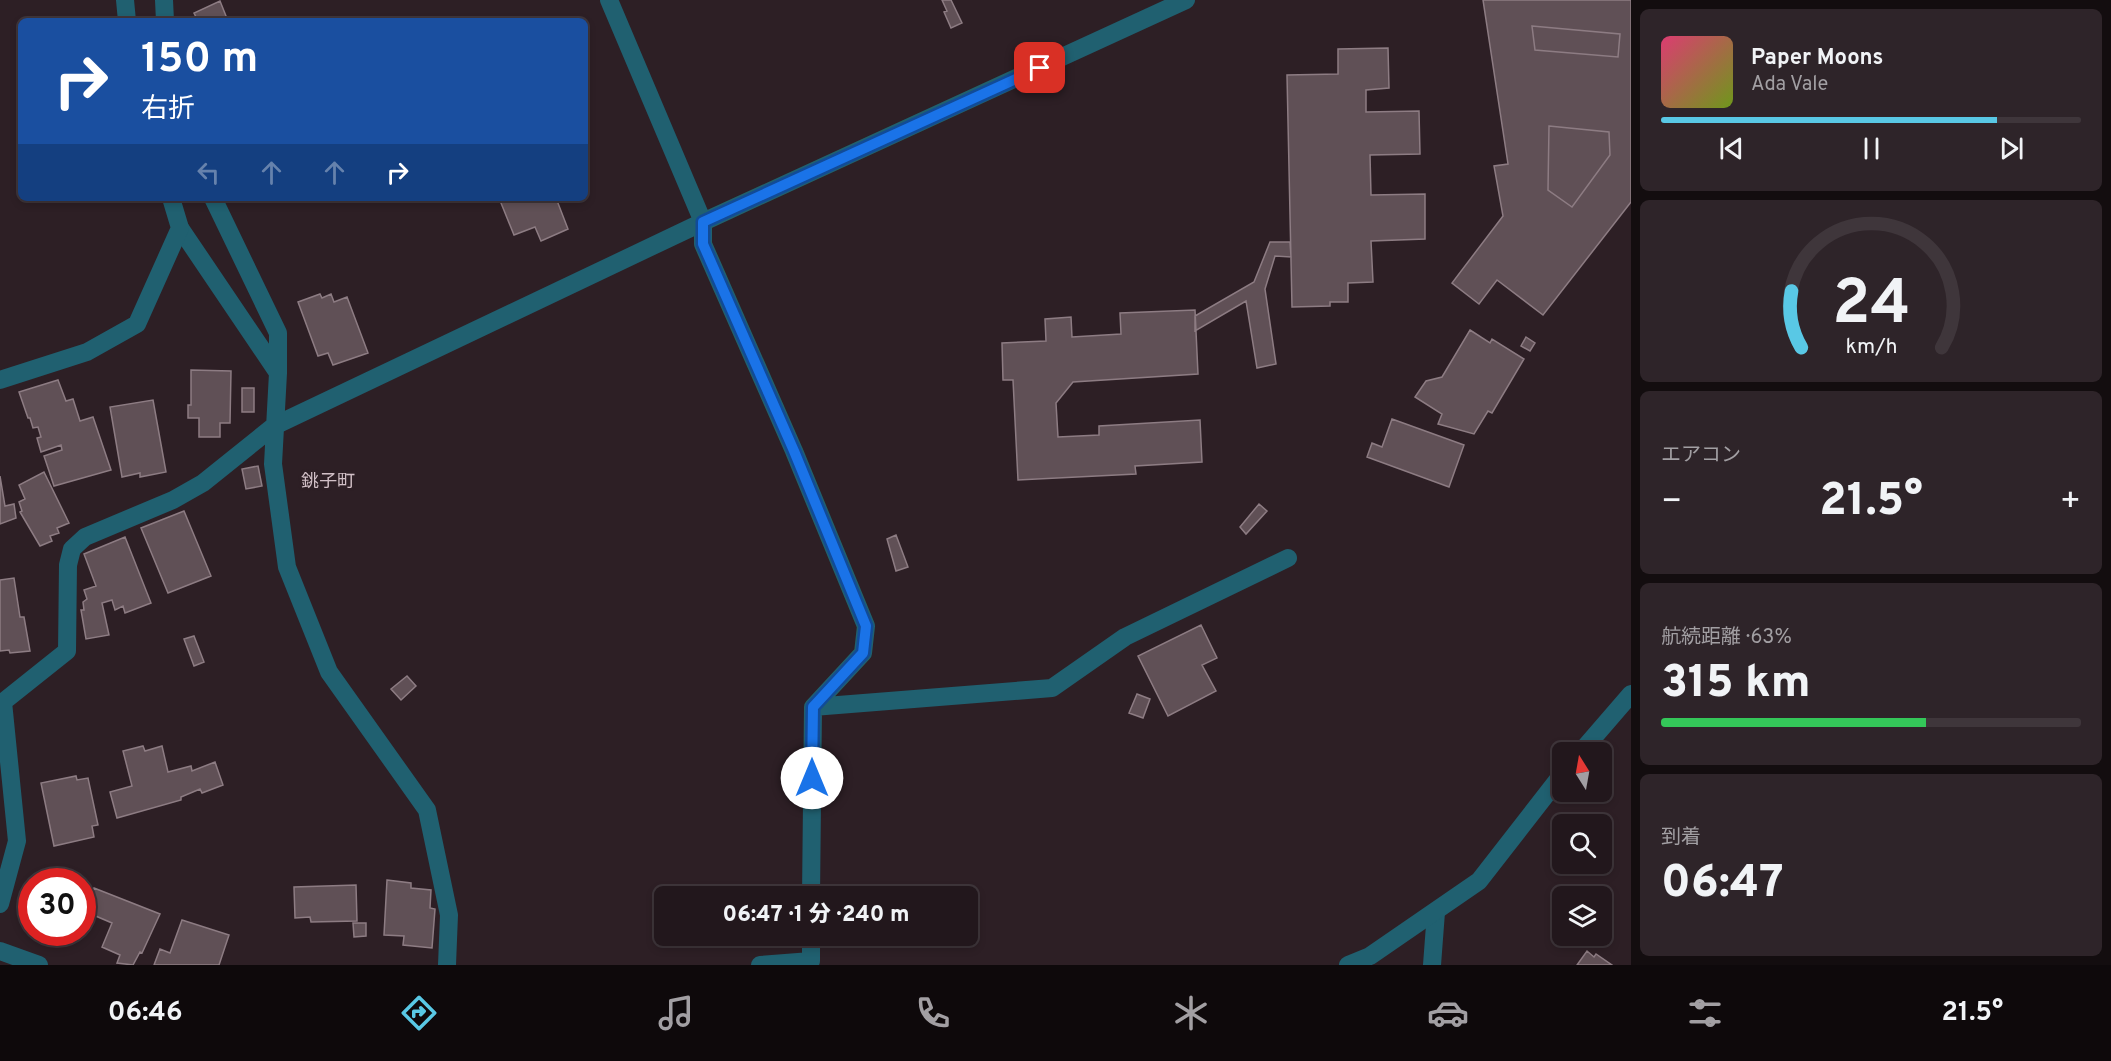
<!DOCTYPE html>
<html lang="ja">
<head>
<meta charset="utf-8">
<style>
	:root { --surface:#22171c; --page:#2e2429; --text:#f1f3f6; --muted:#a29fa3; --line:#3f363b; --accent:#59c8e5 }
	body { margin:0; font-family:Overpass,"Noto Sans JP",sans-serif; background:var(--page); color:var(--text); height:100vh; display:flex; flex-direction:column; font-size:22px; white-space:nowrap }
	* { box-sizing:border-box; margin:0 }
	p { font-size:20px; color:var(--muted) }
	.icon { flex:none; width:33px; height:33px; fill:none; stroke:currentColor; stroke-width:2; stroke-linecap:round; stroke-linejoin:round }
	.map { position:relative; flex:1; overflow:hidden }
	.side { display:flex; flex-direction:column; gap:9px; padding:9px; background:#130d0f; width:480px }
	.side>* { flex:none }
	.hud { position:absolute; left:18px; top:18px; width:570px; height:183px; border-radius:9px; box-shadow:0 3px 9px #0003,0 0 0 2px var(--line); background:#1a4fa0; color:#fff; overflow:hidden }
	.needle { width:39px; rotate:349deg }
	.tools { position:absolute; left:1552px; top:742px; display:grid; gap:12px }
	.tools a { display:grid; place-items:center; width:60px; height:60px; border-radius:9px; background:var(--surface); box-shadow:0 3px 9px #0003,0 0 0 2px var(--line); font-size:30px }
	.speed { position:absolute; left:18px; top:868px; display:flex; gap:12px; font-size:30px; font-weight:700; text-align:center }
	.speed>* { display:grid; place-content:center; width:78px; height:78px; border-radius:50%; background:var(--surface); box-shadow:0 3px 9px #0003,0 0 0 2px var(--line); line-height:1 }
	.speed .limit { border:9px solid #d22; background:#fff; color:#111 }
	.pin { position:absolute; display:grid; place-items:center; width:51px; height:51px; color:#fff; margin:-26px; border-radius:12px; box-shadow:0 3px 9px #0006 }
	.me { position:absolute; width:66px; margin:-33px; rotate:0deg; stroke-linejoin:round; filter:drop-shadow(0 0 4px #0008) }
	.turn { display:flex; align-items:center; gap:21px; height:126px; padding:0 24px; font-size:27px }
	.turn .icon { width:78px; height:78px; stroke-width:2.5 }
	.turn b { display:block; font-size:42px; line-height:51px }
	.lanes { display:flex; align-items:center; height:57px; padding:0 24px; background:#0003; justify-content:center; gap:30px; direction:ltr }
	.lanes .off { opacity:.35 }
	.big { font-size:45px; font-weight:800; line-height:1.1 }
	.side .tile { flex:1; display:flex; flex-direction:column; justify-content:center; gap:9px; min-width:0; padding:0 21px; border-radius:9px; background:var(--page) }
	.side .dial { align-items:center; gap:0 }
	.dial svg { height:156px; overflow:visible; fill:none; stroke:var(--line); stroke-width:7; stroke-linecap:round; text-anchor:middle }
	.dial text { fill:var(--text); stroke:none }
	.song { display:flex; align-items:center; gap:18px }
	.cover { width:72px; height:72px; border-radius:9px; background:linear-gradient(135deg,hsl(340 70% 55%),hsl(80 70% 35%)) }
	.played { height:6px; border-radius:3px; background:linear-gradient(90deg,var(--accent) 80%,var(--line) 80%) }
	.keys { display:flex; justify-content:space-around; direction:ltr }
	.heat { display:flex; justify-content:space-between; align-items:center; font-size:33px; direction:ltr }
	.charge { height:9px; border-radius:4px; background:linear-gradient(90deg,#34c759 63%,var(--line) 0) }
	.trip { position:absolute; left:654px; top:886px; width:324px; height:60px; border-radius:9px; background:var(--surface); box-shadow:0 3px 9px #0003,0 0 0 2px var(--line); font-weight:800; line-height:60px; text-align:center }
	.tab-bar { display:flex; height:96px; justify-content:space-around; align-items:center; background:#0e090b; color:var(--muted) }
	.tab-bar .icon { width:42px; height:42px }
	.tab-bar .current { color:var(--accent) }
	.tab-bar b { font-size:27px; color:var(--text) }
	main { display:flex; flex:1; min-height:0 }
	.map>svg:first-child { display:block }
	.building { fill:#605056; stroke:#8d7c83; stroke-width:1.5 }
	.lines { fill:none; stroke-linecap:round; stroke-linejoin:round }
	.minor { stroke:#206070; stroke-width:18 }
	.tertiary { stroke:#206070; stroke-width:18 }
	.route-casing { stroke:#114b97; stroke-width:15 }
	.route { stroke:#1a73e8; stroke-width:10 }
	.labels { text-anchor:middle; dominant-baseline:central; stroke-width:6; stroke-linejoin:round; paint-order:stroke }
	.quarter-label { font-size:18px; fill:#d1bfc6; stroke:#2d1f25 }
</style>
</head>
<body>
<main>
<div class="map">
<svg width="1631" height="965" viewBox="0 0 1631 965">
	<rect width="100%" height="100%" fill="#2d1f25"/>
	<path class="building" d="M942 0H951L962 23 951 28 944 12 947 11Z
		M1483 0H1631V202L1543 315 1497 280 1479 304 1452 283 1503 216 1494 166 1508 164Z
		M220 1 228 21H198L194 13Z
		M1532 26 1620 34 1618 57 1535 50Z
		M1388 48 1389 88 1366 90V112L1419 111 1420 154 1370 155 1371 195 1425 194V239L1371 241 1373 282 1348 283V302H1330V306L1292 307 1287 75 1338 74V49Z
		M1549 126 1609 132 1610 155 1572 207 1548 190Z
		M499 198H556L568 229 541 241 535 227 514 235Z
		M1270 242H1290L1291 257 1275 256 1265 289 1276 364 1257 368 1246 301 1195 331V316L1254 282Z
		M320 294 322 298 331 294 334 302 347 297 368 353 333 365 328 353 318 356 298 302Z
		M1195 310 1198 374 1073 382 1056 403 1058 437 1099 435V426L1200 420 1202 462 1135 466 1136 474 1018 480 1013 380H1003L1002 343 1046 341 1045 319 1071 317 1072 337 1121 334 1120 313Z
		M1470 330 1490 343 1492 339 1524 359 1492 413 1488 411 1474 434 1438 424 1442 414 1415 397 1426 381 1442 377Z
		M1526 337 1535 343 1530 351 1521 346Z
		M191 370 231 371 230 423H220V437H199V418H188V405H191Z
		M58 380 66 401 73 399 80 421 93 417 111 470 54 486 44 456 62 450 61 445 41 452 37 438 41 437 38 427 33 428 30 418H28L19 392Z
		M242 388H254V412H242Z
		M153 400 166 472 140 477V473L122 477 110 407Z
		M1392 419 1464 445 1449 487 1367 457 1372 443 1382 447Z
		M258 466 262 486 246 489 242 469Z
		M44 472 69 523 57 528 59 533 50 536 52 541 40 546 20 512 22 511 19 502 25 499 19 485Z
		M0 476 5 506 14 504 16 518 0 524Z
		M1259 504 1267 511 1246 534 1240 527Z
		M184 511 211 576 168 593 141 528Z
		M896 535 908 567 896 571 887 539Z
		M125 537 151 603 125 613 123 606 115 610 112 600 102 603 109 635 86 639 81 610H84L83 602 87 599 84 590 96 586 84 554Z
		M14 578 20 617H24L30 651 10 653 9 650 0 651V580Z
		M1201 625 1217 658 1202 665 1216 691 1168 716 1138 656Z
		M194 636 204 662 194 666 184 639Z
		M407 676 416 686 401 700 391 689Z
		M1137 694 1150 699 1143 718 1129 713Z
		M143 746 145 751 162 746 168 772 191 766 192 771 215 762 223 785 202 793 200 789 181 797V800L117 818 110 792 132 786 123 751Z
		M76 776 77 780 88 778 98 825 92 826 94 837 54 846 41 783Z
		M387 880 411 883V888L431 890 430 908 435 909 432 948 403 945 404 936 384 935Z
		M356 885 357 921 311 922 310 917 295 918 294 887Z
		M94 888 160 914 142 953 140 952 133 965 117 963 120 955 102 947 112 923 84 911Z
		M182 920 229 935 219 965H154L160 949 170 953Z
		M353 923H366V936L354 937Z
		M1587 951 1594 957 1596 954 1612 965H1577Z"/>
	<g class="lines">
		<path class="minor" d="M164 0 165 21
			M609 0 703 222V244L794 451 866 626 863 653 813 707 811 897
			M213 198 278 333V373
			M180 228 278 373 273 464 287 567 329 672 427 810 449 915 447 965
			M813 707 1052 688 1125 637 1288 558
			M0 904 17 841 3 702 67 651 68 565 72 549 85 537 173 500 203 483 274 426 703 222 1186 0
			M0 951 39 965
			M760 965 811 961V936
			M1432 965 1436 912"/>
		<path class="tertiary" d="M125 0 127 21
			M0 380 87 352 137 324 180 228 171 198
			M1580 753 1631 694
			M1348 965 1370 956 1479 881 1563 773"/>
	</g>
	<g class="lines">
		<g class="route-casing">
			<path id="route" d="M812 778 813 707 863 653 866 626 794 451 703 244V222L1040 68"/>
		</g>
		<use href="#route" class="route"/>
	</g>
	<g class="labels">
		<g class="quarter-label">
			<text x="328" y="482">銚子町</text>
		</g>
	</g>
</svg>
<div class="tools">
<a><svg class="needle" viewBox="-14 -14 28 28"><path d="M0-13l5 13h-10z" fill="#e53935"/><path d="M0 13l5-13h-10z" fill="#a29fa3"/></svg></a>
<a><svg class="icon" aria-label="search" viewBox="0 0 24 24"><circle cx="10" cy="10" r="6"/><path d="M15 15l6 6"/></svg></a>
<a><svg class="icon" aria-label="layers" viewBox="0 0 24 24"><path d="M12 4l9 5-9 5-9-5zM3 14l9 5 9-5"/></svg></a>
</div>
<div class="speed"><div class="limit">30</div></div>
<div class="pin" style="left:1040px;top:68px;background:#d93025"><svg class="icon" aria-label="arrive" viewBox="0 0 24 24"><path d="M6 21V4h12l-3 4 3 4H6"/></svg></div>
<svg class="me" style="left:812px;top:778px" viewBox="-20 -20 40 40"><circle r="19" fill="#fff"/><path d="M0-13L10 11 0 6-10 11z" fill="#1a73e8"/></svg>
<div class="trip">06:47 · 1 分 · 240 m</div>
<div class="hud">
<div class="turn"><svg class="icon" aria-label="right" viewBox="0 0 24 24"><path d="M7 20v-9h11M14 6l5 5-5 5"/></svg><div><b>150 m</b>右折</div></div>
<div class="lanes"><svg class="icon off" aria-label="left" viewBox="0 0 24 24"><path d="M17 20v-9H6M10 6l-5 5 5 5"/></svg><svg class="icon off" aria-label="ahead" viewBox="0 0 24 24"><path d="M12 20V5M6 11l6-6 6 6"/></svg><svg class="icon off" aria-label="ahead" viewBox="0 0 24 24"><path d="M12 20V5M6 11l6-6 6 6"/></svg><svg class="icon" aria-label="right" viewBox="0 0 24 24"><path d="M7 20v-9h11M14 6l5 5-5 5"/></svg></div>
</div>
</div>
<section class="side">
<div class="tile">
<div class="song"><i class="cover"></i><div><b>Paper Moons</b><p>Ada Vale</p></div></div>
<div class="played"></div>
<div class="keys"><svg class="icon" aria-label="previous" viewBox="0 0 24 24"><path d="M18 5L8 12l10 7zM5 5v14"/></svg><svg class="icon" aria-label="pause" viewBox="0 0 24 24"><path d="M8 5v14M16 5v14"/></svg><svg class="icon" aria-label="next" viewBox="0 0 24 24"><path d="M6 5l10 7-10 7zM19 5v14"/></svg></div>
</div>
<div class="tile dial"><svg viewBox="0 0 100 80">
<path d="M14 69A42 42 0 1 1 86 69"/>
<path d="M14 69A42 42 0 0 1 9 40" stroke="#59c8e5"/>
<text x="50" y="56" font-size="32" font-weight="700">24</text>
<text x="50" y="72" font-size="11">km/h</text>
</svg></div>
<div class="tile"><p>エアコン</p>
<div class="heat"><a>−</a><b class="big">21.5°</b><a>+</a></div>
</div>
<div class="tile"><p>航続距離 · 63%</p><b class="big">315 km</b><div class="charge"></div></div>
<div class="tile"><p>到着</p><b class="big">06:47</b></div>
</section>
</main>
<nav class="tab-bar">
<b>06:46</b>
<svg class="icon current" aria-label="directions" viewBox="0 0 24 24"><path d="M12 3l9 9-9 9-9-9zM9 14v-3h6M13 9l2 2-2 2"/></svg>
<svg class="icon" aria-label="music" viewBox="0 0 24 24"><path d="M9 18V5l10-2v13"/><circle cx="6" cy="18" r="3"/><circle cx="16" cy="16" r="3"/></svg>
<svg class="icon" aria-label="phone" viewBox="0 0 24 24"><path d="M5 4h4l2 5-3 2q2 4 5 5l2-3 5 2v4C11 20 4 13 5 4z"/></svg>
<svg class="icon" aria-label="climate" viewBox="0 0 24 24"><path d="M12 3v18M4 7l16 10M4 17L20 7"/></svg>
<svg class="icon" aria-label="car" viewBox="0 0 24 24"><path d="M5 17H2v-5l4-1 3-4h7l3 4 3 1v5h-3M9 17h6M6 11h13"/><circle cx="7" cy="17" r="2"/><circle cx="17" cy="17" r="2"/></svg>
<svg class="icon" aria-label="filters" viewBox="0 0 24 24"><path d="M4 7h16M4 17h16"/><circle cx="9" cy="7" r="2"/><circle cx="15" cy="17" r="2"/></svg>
<b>21.5°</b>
</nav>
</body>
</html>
